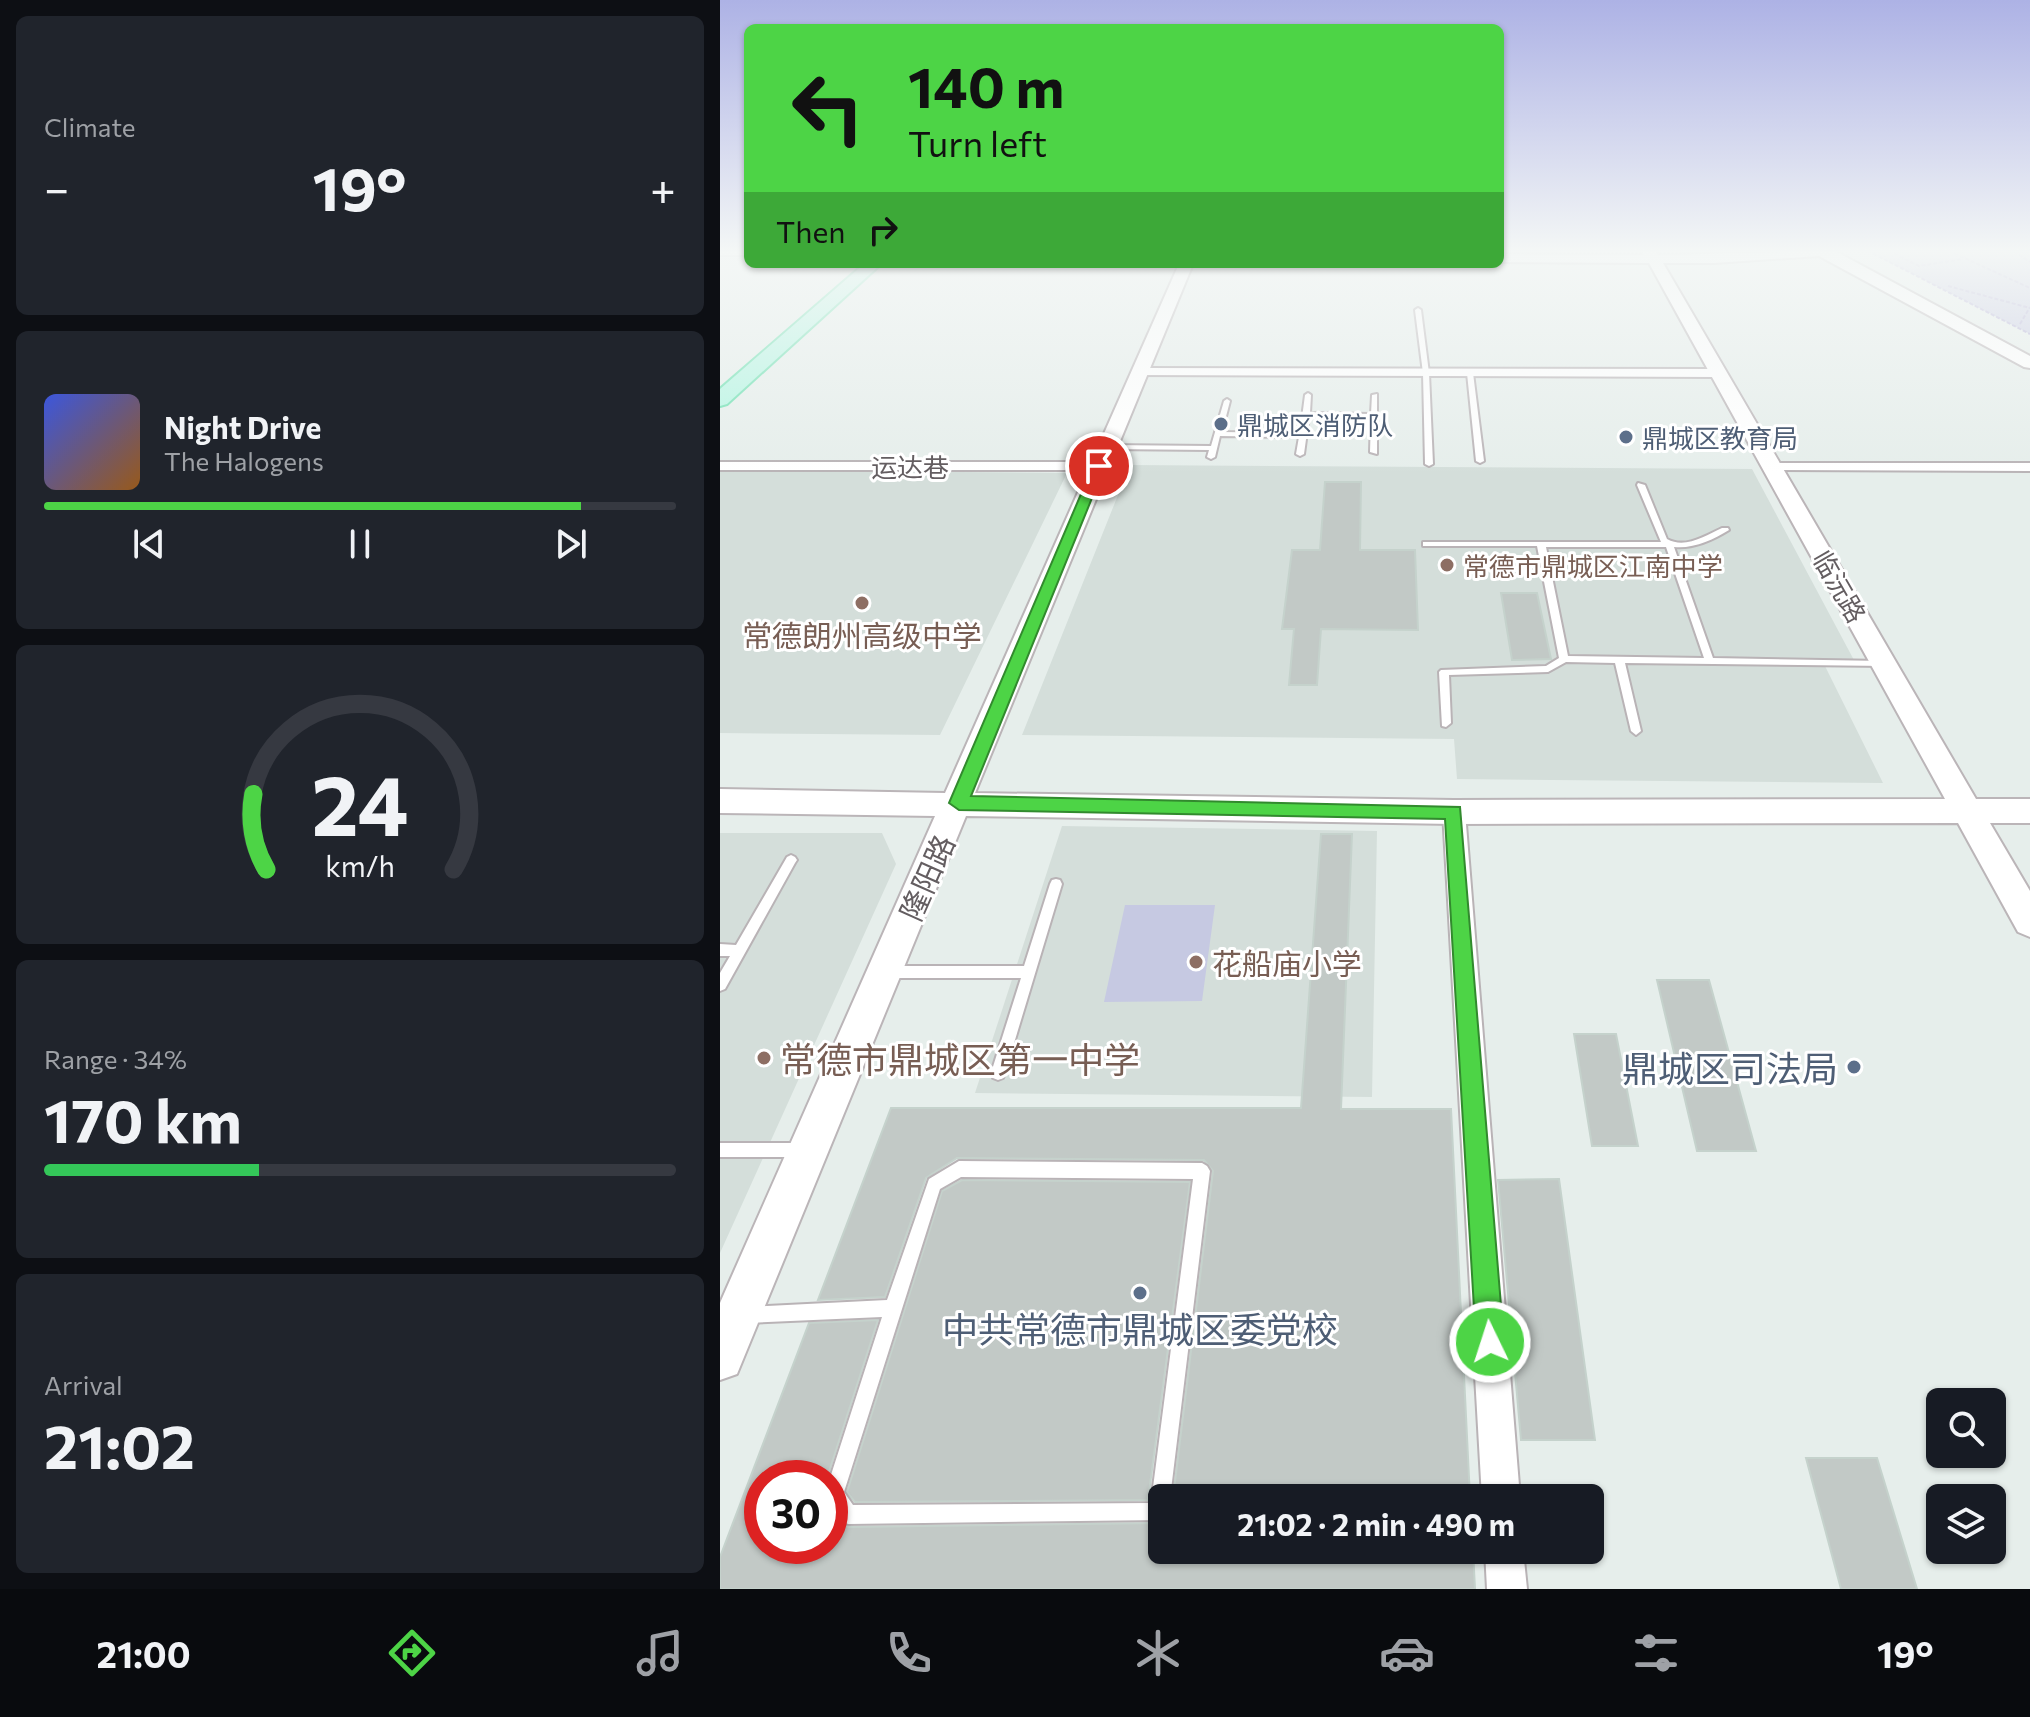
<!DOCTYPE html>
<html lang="en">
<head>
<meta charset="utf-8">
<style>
	:root { --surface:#171b24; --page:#20242c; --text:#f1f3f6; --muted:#9ea1a6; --line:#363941; --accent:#4dd446 }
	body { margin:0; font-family:Commissioner,"Noto Sans SC",sans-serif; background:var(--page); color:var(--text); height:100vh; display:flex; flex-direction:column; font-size:30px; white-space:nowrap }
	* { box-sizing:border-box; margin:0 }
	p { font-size:26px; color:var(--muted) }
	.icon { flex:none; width:44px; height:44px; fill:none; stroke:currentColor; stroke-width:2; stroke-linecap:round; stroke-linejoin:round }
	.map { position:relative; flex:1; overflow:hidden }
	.drawer { display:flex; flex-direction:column; gap:16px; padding:16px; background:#0d0f14; width:720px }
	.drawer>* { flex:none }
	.top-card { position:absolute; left:24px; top:24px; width:760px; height:244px; border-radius:12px; box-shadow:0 2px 6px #0004; background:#4dd446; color:#111; overflow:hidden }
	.fabs { position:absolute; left:1206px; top:1388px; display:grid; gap:16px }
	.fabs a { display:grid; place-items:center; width:80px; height:80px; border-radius:12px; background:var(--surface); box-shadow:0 2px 6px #0004; font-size:40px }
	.speed { position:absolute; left:24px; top:1460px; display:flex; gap:16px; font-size:40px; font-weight:700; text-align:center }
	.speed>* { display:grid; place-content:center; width:104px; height:104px; border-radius:50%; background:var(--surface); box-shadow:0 2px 6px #0004; line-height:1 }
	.speed .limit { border:12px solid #d22; background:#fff; color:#111 }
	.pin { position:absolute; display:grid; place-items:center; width:68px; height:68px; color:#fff; margin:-34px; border:4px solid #fff; border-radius:50%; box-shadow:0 2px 8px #0007 }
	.me { position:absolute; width:88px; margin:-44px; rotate:356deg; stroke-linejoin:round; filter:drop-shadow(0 0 6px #0008) }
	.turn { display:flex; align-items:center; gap:28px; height:168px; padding:0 32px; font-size:36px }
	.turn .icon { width:104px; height:104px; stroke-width:2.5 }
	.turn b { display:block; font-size:56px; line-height:68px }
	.then { display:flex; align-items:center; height:76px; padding:0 32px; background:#0003; gap:16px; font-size:30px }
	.big { font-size:60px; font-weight:700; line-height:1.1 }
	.drawer .widget { flex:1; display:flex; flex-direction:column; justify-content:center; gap:12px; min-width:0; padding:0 28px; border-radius:12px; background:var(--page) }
	.drawer .dial { align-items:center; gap:0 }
	.dial svg { height:208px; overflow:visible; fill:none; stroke:var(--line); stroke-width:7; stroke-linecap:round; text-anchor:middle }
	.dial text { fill:var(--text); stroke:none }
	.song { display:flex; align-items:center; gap:24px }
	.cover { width:96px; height:96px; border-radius:12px; background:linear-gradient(135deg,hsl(230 70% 55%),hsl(30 70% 35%)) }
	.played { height:8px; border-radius:4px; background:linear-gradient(90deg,var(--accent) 85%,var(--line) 85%) }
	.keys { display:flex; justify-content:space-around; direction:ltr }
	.heat { display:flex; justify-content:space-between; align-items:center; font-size:44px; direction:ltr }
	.charge { height:12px; border-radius:6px; background:linear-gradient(90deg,#34c759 34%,var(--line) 0) }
	.trip { position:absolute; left:428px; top:1484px; width:456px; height:80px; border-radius:12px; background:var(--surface); box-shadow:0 2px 6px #0004; font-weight:700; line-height:80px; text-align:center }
	.tab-bar { display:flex; height:128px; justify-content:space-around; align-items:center; background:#090b0e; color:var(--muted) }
	.tab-bar .icon { width:56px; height:56px }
	.tab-bar .current { color:var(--accent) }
	.tab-bar b { font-size:36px; color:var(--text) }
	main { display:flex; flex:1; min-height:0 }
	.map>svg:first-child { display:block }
	.education { fill:#d4deda }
	.green { fill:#c6c9e2 }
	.building { fill:#c2c9c6; stroke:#c5d2cc; stroke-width:2 }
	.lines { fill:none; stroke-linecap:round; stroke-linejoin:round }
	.lane-casing { stroke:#b9b3b6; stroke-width:4 }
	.street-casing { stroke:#b9b3b6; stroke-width:4 }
	.secondary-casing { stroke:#bbb5b8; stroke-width:4 }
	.primary-casing { stroke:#6de0b1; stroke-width:4 }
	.path { stroke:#b0aad3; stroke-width:2; stroke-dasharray:4 2; stroke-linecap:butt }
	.lane { fill:#fff; fill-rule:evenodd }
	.street { fill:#fff; fill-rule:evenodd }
	.secondary { fill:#fff; fill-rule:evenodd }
	.primary { fill:#b4f5e2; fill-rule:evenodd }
	.route { fill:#4dd446; stroke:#328a2e; stroke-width:2 }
	.service-dot { fill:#5c6f8a; stroke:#fff; stroke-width:3 }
	.education-dot { fill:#8d6e63; stroke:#fff; stroke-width:3 }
	.labels { text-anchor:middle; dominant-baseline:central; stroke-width:6; stroke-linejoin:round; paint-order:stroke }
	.far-service-label { font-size:26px; fill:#4e5e75; stroke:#fff; text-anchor:start }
	.far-street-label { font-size:26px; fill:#645e61; stroke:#fff }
	.far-education-label { font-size:26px; fill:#785e54; stroke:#fff; text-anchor:start }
	.education-label { font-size:30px; fill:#785e54; stroke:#fff }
	.street-label { font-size:30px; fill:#645e61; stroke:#fff }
	.near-education-label { font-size:36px; fill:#785e54; stroke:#fff; text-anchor:start }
	.near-service-label { font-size:36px; fill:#4e5e75; stroke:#fff; text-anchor:end }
</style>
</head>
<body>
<main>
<section class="drawer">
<div class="widget"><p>Climate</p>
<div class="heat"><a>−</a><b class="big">19°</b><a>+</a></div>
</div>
<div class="widget">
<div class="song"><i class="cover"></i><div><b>Night Drive</b><p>The Halogens</p></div></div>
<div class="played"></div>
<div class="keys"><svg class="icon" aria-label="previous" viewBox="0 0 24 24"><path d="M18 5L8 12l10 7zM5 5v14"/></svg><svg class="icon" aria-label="pause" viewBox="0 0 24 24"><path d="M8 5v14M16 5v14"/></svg><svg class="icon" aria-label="next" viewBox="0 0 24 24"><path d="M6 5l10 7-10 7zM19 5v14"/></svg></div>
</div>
<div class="widget dial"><svg viewBox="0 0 100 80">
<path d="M14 69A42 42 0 1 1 86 69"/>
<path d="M14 69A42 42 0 0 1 9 40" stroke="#4dd446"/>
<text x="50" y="56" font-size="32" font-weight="700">24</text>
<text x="50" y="72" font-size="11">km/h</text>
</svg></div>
<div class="widget"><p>Range · 34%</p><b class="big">170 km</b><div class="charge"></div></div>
<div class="widget"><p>Arrival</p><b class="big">21:02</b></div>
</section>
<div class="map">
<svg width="1310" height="1589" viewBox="0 0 1310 1589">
	<rect width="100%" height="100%" fill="#e6eeeb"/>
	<path class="education" d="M410 465 1032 469 1135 662H1103L1163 783 737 779 734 739 302 735Z
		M0 470 347 473 220 735 0 733Z
		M342 826 657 831 652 1097 255 1093Z
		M0 833H162L176 864 0 1253Z"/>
	<path class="green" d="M1148 251H1310V334Z
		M405 905H495L482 1001 384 1002Z"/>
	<path class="building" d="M605 482H641L640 550H695L698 630 601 629 597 685H569L574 629H562L572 550H600Z
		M781 593H817L831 659 792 660Z
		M601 834H632L621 1109H731L750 1498H453L493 1171 484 1160 237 1158 206 1178 165 1297 98 1300 171 1108H581Z
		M937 980H989L1036 1151H977Z
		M854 1034H896L918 1146H872Z
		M839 1179 875 1440H801L778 1180Z
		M242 1180 470 1182 428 1500 135 1502 127 1492 222 1191Z
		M158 1320 107 1478H42V1546H110V1510L115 1518 128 1527 442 1523V1550H753L755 1589H0V1557L89 1323Z
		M1086 1458H1157L1197 1589H1121Z"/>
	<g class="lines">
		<g class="lane-casing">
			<path id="lane" d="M698 308 701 310 709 373 713 464 709 466 705 464 703 373 695 310Z
				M750 371 753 373 764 461 760 463 756 461 747 373Z
				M588 393 591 395 590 413 651 414 652 395 657 394V454L650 452 651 418 589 417 584 454 580 456 576 454 579 437 500 436 495 457 491 459 487 457 489 450 387 449 383 447 387 445 491 446 504 401 507 399 510 401 502 432 580 433 585 395Z
				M918 483 925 485 947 539C965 549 985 536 1002 528H1008L1009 530C993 540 973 549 954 547L993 658 1164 661 1167 662 1169 664 1167 666 905 663 921 731 916 735 911 731 895 663 846 662 828 672 729 675 731 723 726 727 722 726 719 672 721 670 826 666 839 658 817 546H703V542H941L917 485ZM826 547H946L984 658 848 656Z
				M71 855 75 857 77 860 75 863 5 989 0 991V973L10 956H0V944L16 945 67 857Z
				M336 879 340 880 342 884 285 1073 283 1078 278 1080 273 1078 271 1073 301 978H170L165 976 164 972 165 968 170 966H304L330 884 332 880Z
				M0 1143H79L84 1145 86 1150 84 1155 79 1157H0Z
				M239 1161 482 1163 487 1166 490 1171 450 1498H442V1520L128 1524C108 1516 110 1496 110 1478L162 1317 26 1323 20 1321 18 1315 20 1309 26 1307 167 1300 209 1179ZM241 1177 473 1179 431 1503 133 1505 124 1492 220 1189Z"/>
		</g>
		<g class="street-casing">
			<path id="street" d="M419 368 999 369 1005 373 999 377 415 375V369Z
				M0 462H379L386 466 379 470H0Z
				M1052 463H1310V471L1047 470 1045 467Z
				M734 803 742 806 745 812 800 1498H762L723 812 726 806Z
				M765 1550H803L807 1589H767Z"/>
		</g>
		<g class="secondary-casing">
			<path id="secondary" d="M0 251H28V255H0Z
				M922 251H936L938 255 1115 251 1310 356V368L1304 367 1099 256 994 263H943L1256 799H1310V823H1270L1310 891V937L1298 932 1238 823 734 824 246 816 17 1374 0 1380V1303L215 816 0 813V789L225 793 459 264H473L255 793 734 800 1225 799 929 263 780 262V254L924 255Z"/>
		</g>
		<g class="primary-casing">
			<path id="primary" d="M144 264H161L7 404 0 406V389Z"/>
		</g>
		<path class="path" d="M1148 251 1310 334
			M1169 251 1199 266 1243 259
			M1229 251 1310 288
			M1294 251 1310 262
			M1228 286 1310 308
			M1300 324 1310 307"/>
		<use href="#lane" class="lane"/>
		<use href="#street" class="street"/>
		<use href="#secondary" class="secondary"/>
		<use href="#primary" class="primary"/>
	</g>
	<linearGradient id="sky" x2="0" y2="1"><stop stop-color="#adb2e5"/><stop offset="0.53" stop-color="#f4f7f6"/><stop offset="1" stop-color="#f4f7f6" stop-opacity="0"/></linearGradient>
	<rect width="1310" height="474" fill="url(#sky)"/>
	<path class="route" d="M379 462 385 466 251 796 740 807 784 1342 780 1352 770 1356 760 1352 756 1342 725 819 239 810 229 803 373 466Z"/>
	<g class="service-dot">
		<circle cx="501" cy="424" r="8"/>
		<circle cx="906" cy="437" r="8"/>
		<circle cx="1134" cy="1067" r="8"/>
		<circle cx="420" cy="1293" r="8"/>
	</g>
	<g class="education-dot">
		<circle cx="727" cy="565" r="8"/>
		<circle cx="142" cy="603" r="8"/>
		<circle cx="476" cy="962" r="8"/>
		<circle cx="44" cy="1058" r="8"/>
	</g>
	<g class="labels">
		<g class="far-service-label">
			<text x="517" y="424">鼎城区消防队</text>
			<text x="922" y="437">鼎城区教育局</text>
		</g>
		<g class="far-street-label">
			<text x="190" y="466">运达巷</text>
			<text transform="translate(1120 586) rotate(60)">临沅路</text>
		</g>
		<g class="far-education-label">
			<text x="743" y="565">常德市鼎城区江南中学</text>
		</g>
		<g class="education-label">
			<text x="142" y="634">常德朗州高级中学</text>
			<text x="492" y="962" text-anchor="start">花船庙小学</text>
		</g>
		<g class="street-label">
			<text transform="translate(206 877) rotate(-66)">隆阳路</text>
		</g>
		<g class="near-education-label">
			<text x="60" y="1058">常德市鼎城区第一中学</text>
		</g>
		<g class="near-service-label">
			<text x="1118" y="1067">鼎城区司法局</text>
			<text x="420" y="1328" text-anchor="middle">中共常德市鼎城区委党校</text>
		</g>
	</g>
</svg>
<div class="fabs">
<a><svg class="icon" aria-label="search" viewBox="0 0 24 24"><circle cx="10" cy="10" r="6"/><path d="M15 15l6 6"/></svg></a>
<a><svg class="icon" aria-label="layers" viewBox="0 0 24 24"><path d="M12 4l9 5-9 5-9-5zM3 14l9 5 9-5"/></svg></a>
</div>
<div class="speed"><div class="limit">30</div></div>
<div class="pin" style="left:379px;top:466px;background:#d93025"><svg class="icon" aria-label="arrive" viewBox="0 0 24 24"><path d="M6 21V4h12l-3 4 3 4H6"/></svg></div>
<svg class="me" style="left:770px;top:1342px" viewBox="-20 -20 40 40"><circle r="17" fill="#4dd446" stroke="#fff" stroke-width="3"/><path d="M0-11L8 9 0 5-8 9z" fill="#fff"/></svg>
<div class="trip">21:02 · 2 min · 490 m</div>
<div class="top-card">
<div class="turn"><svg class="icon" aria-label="left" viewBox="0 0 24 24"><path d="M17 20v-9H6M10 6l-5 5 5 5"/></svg><div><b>140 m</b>Turn left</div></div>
<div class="then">Then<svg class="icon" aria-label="right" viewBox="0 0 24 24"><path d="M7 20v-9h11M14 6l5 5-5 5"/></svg></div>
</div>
</div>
</main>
<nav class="tab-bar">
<b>21:00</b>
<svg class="icon current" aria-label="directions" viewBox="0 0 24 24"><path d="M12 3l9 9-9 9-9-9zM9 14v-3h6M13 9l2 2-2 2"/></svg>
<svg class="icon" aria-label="music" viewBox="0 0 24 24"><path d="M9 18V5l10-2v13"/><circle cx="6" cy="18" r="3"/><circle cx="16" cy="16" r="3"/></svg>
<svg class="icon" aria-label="phone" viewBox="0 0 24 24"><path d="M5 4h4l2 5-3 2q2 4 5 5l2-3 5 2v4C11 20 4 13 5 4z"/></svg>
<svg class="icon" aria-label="climate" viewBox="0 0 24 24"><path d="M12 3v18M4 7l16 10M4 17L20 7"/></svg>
<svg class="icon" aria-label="car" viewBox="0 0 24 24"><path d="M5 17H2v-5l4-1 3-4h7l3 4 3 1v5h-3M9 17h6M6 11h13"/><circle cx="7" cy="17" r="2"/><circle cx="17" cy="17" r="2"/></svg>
<svg class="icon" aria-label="filters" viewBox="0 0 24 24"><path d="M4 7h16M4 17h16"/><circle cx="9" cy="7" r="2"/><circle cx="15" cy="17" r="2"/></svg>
<b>19°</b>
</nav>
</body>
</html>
